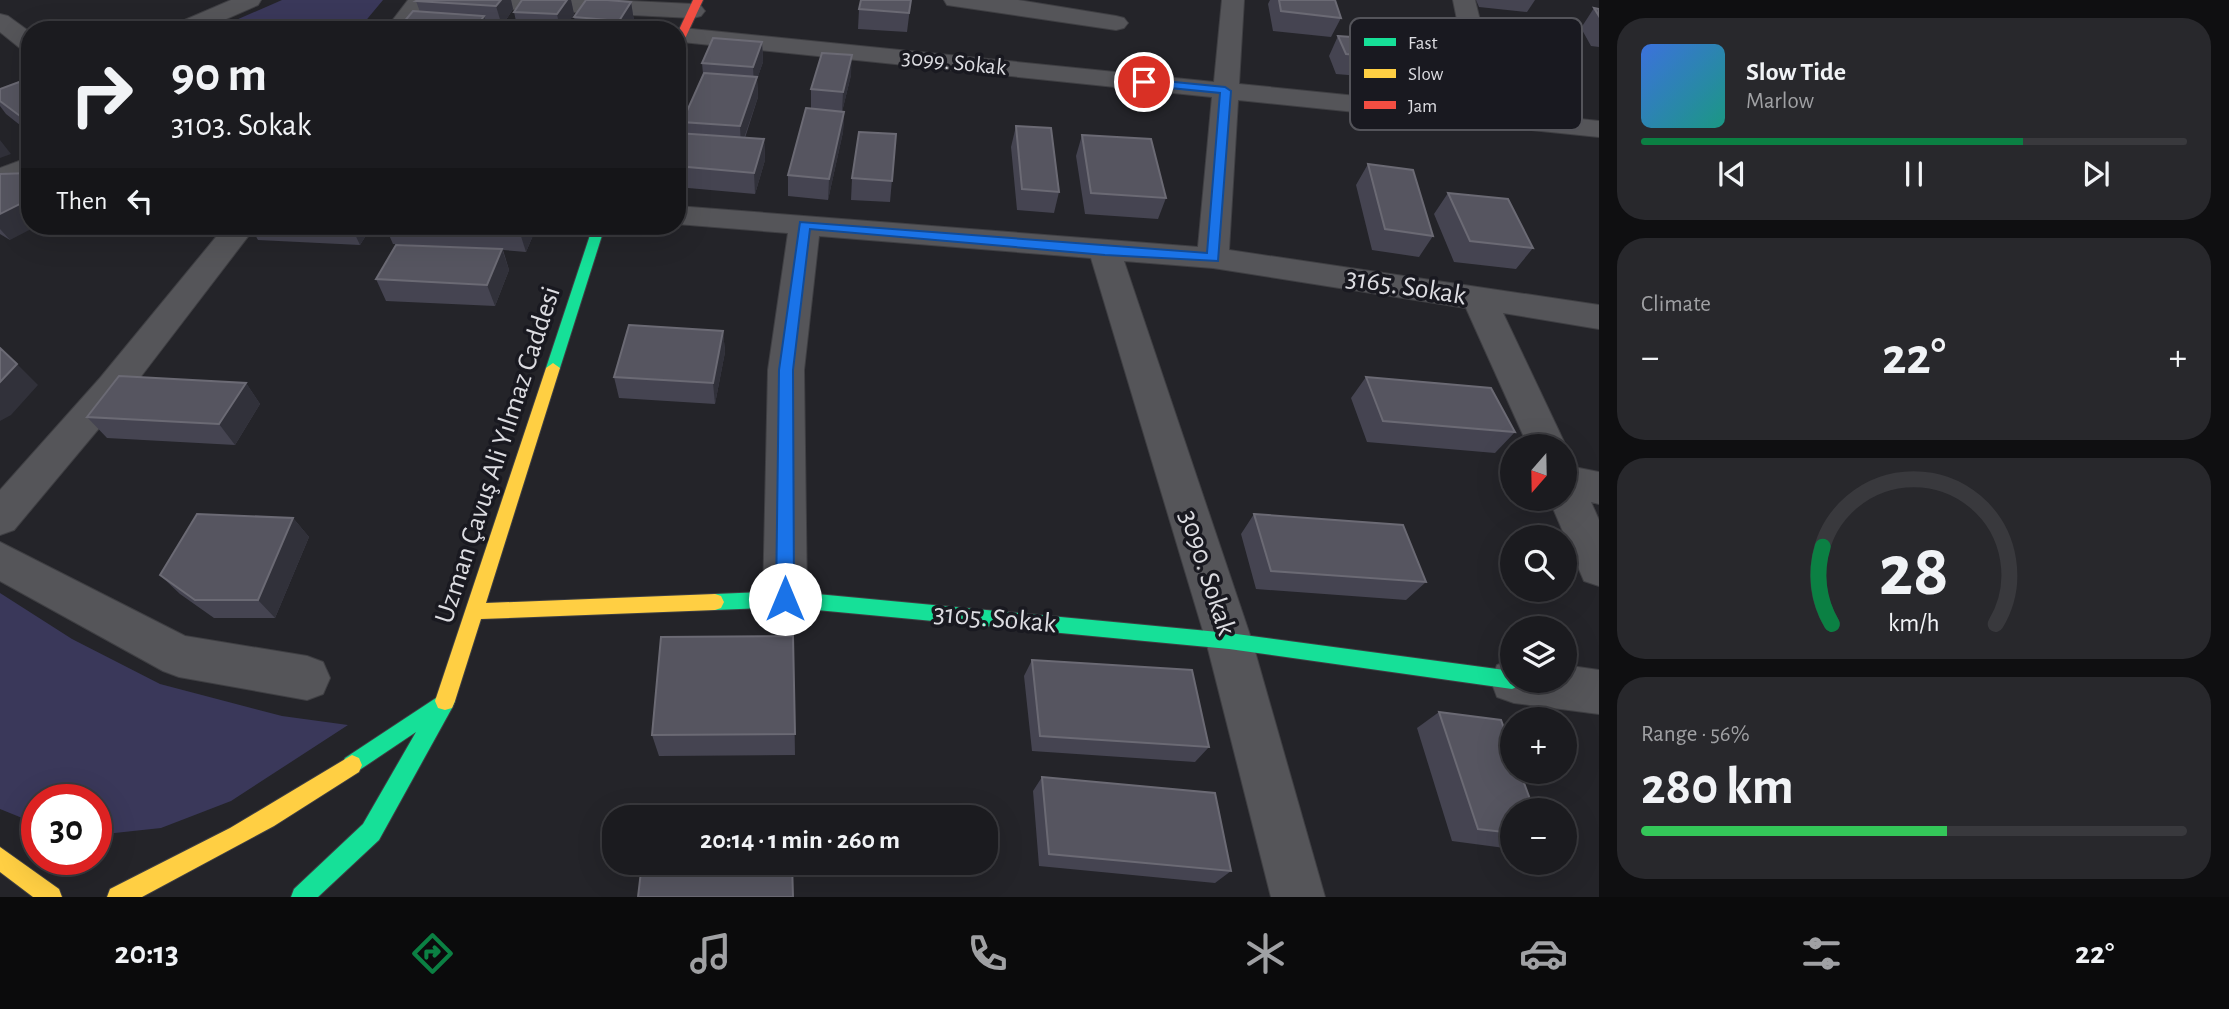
<!DOCTYPE html>
<html lang="en">
<head>
<meta charset="utf-8">
<style>
	:root { --surface:#1b1b1f; --page:#28282c; --text:#f1f3f6; --muted:#a0a1a4; --line:#39393d; --accent:#0b8043 }
	body { margin:0; font-family:"Alegreya Sans",sans-serif; background:var(--page); color:var(--text); height:100vh; display:flex; flex-direction:column; font-size:26px; white-space:nowrap }
	* { box-sizing:border-box; margin:0 }
	p { font-size:23px; color:var(--muted) }
	.icon { flex:none; width:38px; height:38px; fill:none; stroke:currentColor; stroke-width:2; stroke-linecap:round; stroke-linejoin:round }
	.map { position:relative; flex:1; overflow:hidden }
	.sheet { display:flex; flex-direction:column; gap:18px; padding:18px; background:#0f0f11; width:630px }
	.sheet>* { flex:none }
	.hud { position:absolute; left:21px; top:21px; width:665px; height:214px; border-radius:28px; box-shadow:0 7px 28px #0002,0 0 0 2px var(--line); background:#1b1b1f; color:var(--text); overflow:hidden }
	.needle { width:46px; rotate:200deg }
	.tools { position:absolute; left:1500px; top:434px; display:grid; gap:14px }
	.tools a { display:grid; place-items:center; width:77px; height:77px; border-radius:50%; background:var(--surface); box-shadow:0 7px 28px #0002,0 0 0 2px var(--line); font-size:35px }
	.speed { position:absolute; left:21px; top:784px; display:flex; gap:14px; font-size:35px; font-weight:700; text-align:center }
	.speed>* { display:grid; place-content:center; width:91px; height:91px; border-radius:50%; background:var(--surface); box-shadow:0 7px 28px #0002,0 0 0 2px var(--line); line-height:1 }
	.speed .limit { border:10px solid #d22; background:#fff; color:#111 }
	.pin { position:absolute; display:grid; place-items:center; width:60px; height:60px; color:#fff; margin:-30px; border:4px solid #fff; border-radius:50%; box-shadow:0 2px 7px #0007 }
	.me { position:absolute; width:77px; margin:-38px; rotate:0deg; stroke-linejoin:round; filter:drop-shadow(0 0 5px #0008) }
	.turn { display:flex; align-items:center; gap:24px; height:147px; padding:0 35px; font-size:32px }
	.turn .icon { width:91px; height:91px; stroke-width:2.5 }
	.turn b { display:block; font-size:49px; line-height:60px }
	.then { display:flex; align-items:center; height:66px; padding:0 35px; background:#0003; gap:14px; font-size:26px }
	.big { font-size:52px; font-weight:700; line-height:1.1 }
	.sheet .widget { flex:1; display:flex; flex-direction:column; justify-content:center; gap:10px; min-width:0; padding:0 24px; border-radius:28px; background:var(--page) }
	.sheet .dial { align-items:center; gap:0 }
	.dial svg { height:182px; overflow:visible; fill:none; stroke:var(--line); stroke-width:7; stroke-linecap:round; text-anchor:middle }
	.dial text { fill:var(--text); stroke:none }
	.song { display:flex; align-items:center; gap:21px }
	.cover { width:84px; height:84px; border-radius:10px; background:linear-gradient(135deg,hsl(220 70% 55%),hsl(170 70% 35%)) }
	.played { height:7px; border-radius:4px; background:linear-gradient(90deg,var(--accent) 70%,var(--line) 70%) }
	.keys { display:flex; justify-content:space-around; direction:ltr }
	.heat { display:flex; justify-content:space-between; align-items:center; font-size:38px; direction:ltr }
	.charge { height:10px; border-radius:5px; background:linear-gradient(90deg,#34c759 56%,var(--line) 0) }
	.trip { position:absolute; left:602px; top:805px; width:396px; height:70px; border-radius:28px; background:var(--surface); box-shadow:0 7px 28px #0002,0 0 0 2px var(--line); font-weight:700; line-height:70px; text-align:center }
	.tab-bar { display:flex; height:112px; justify-content:space-around; align-items:center; background:#0b0b0c; color:var(--muted) }
	.tab-bar .icon { width:49px; height:49px }
	.tab-bar .selected { color:var(--accent) }
	.tab-bar b { font-size:32px; color:var(--text) }
	main { display:flex; flex:1; min-height:0 }
	.map>svg:first-child { display:block }
	.green { fill:#3a385a }
	.lines { fill:none; stroke-linecap:round; stroke-linejoin:round }
	.street-casing { stroke:#3f3f43; stroke-width:2 }
	.fast-casing { stroke:#3f3f43; stroke-width:2 }
	.slow-casing { stroke:#3f3f43; stroke-width:2 }
	.jam-casing { stroke:#3f3f43; stroke-width:2 }
	.street { fill:#555559; fill-rule:evenodd }
	.fast { fill:#16e098; fill-rule:evenodd }
	.slow { fill:#ffcf43; fill-rule:evenodd }
	.jam { fill:#f24e42; fill-rule:evenodd }
	.wall { fill:#454451 }
	.shaded-wall { fill:#31313a }
	.building { fill:#565560; stroke:#6b6a74; stroke-width:2 }
	.route { fill:#1a73e8; stroke:#114b97; stroke-width:2 }
	.labels { text-anchor:middle; dominant-baseline:central; stroke-width:7; stroke-linejoin:round; paint-order:stroke }
	.far-street-label { font-size:23px; fill:#dcdce1; stroke:#191920 }
	.street-label { font-size:28px; fill:#dcdce1; stroke:#191920 }
	.key { fill:#191920; stroke:#54545a; stroke-width:2 }
	.key-label { font-size:19px; fill:#dcdce1 }
</style>
</head>
<body>
<main>
<div class="map">
<svg width="1599" height="897" viewBox="0 0 1599 897">
	<rect width="100%" height="100%" fill="#242429"/>
	<path class="green" d="M282 0H383L358 30H213Z
		M0 593 72 639 160 684 282 716 348 725 231 801 161 828 96 835V800H37V824L0 809Z"/>
	<g class="lines">
		<g class="street-casing">
			<path id="street" d="M231 0H261L258 5 201 30H169L173 25Z
				M408 0H431L409 30H385Z
				M457 0H608L693 4 701 6 705 11 701 16 693 18 468 7 460 5Z
				M944 0H1018L1116 16 1124 18 1128 23 1124 28 1116 30 947 5Z
				M1222 0H1244L1239 84 1475 108 1453 0H1475L1502 111 1599 121V137L1238 100 1229 250 1599 305V329L1503 313 1566 446 1564 449V446H1528L1466 308 1213 268 1124 261 1252 641 1325 897H1271L1206 641 1091 258 819 236 804 370 807 599 800 613 785 618 770 613 763 599 768 370 788 233 677 224V206L1198 247 1212 97 682 42 677 41V30H674L682 28 1214 82Z
				M0 14 8 16 30 32V51L21 49 0 32Z
				M30 157V176L0 188V168Z
				M225 226H256L126 396 14 530 0 535V490L100 378Z
				M1564 465 1599 472V504L1591 502 1599 520V586L1584 581 1549 499H1564Z
				M0 542 185 636 307 656 323 662 330 678 323 694 307 700 179 677 163 671 0 581Z
				M1512 660V681H1564V665L1599 670V714L1514 703 1497 697 1491 681 1497 665Z"/>
		</g>
		<g class="fast-casing">
			<path id="fast" d="M593 226H605L560 368 553 373 546 368Z
				M785 591 1229 633 1512 671V681H1521L1519 686 1512 689 1229 649 785 607 715 610 709 608 706 602 709 596 715 594Z
				M445 692 452 694 455 701 452 708 379 840 318 897H291L294 889 363 824 416 732 352 775 345 772 342 765 345 758Z"/>
		</g>
		<g class="slow-casing">
			<path id="slow" d="M553 363 560 368 486 603 715 594 721 596 724 602 721 608 715 610 481 619 455 701 452 708 445 710 438 708 435 701 546 368Z
				M352 755 359 758 362 765 359 772 274 826 142 897H107L110 889 230 828Z
				M0 847 59 889 62 897H33L0 872Z"/>
		</g>
		<g class="jam-casing">
			<path id="jam" d="M693 0H703L682 45 677 48V34Z"/>
		</g>
		<use href="#street" class="street"/>
		<use href="#fast" class="fast"/>
		<use href="#slow" class="slow"/>
		<use href="#jam" class="jam"/>
	</g>
	<path class="wall" d="M418 0H511L513 9 502 26 487 25 488 30 420 12 416 1Z
		M522 0H571L574 14 566 26H576L574 17 631 2 634 21 629 30H518L514 12Z
		M861 0H911L907 32 858 29 859 9Z
		M1270 0H1335L1341 18 1331 37 1273 31 1268 4Z
		M1476 0H1535L1527 12 1479 7Z
		M1594 8 1599 9V47L1591 46 1581 28Z
		M1338 36 1446 62 1434 82 1336 74 1329 56Z
		M762 42 763 62 757 79 758 97 745 138 764 139 765 160 755 194 677 187V133H684L682 122 703 74 702 63Z
		M851 75 842 112H844L843 132 828 200 788 196V175L811 109V89Z
		M30 78V133L6 114 0 106V89Z
		M1016 126 1059 192 1054 213 1017 210 1011 147Z
		M896 134 890 202 851 200 852 178Z
		M1082 135 1166 198 1158 219 1085 214 1076 156Z
		M1368 164 1433 236 1419 257 1372 250 1356 185Z
		M0 174 10 240 0 234Z
		M1448 193 1533 248 1516 269 1454 262 1434 214Z
		M250 226H372L360 245 258 240Z
		M385 226H537L526 252 503 250 509 270 495 306 386 301 376 279 412 245 393 244Z
		M723 331 725 352 715 404 619 398 614 377Z
		M1366 377 1515 432 1495 453 1367 442 1351 398Z
		M246 383 260 404 235 445 107 438 87 417Z
		M1254 514 1426 582 1406 600 1256 589 1241 534Z
		M293 518 309 537 275 618H214L180 594 160 575Z
		M793 636 795 755 659 756 652 735Z
		M1032 660 1209 747 1195 762 1032 751 1024 676Z
		M1439 712 1512 810V849L1452 841 1417 728Z
		M1042 777 1231 871 1215 883 1039 866 1033 791Z"/>
	<path class="shaded-wall" d="M501 0H511L513 9 502 26 496 6Z
		M567 0H571L574 14 564 30H560L557 14Z
		M631 2 634 21 629 30H620L619 21Z
		M484 16 488 30H474Z
		M762 42 763 62 757 79 758 97 741 147 740 126 754 86 753 67Z
		M852 55 851 75 842 112 843 92Z
		M844 112 843 132 828 200 829 179Z
		M30 117V127L24 119Z
		M764 139 765 160 755 194 754 173Z
		M0 140 11 154 0 158Z
		M30 199V226H37L10 240 0 229V214Z
		M351 226H372L360 245Z
		M522 226H537L526 252 519 230Z
		M502 249 509 270 495 306 487 285Z
		M723 331 725 352 715 404 713 383Z
		M17 364 38 385 11 415 0 421V382Z
		M246 383 260 404 235 445 219 424Z
		M293 518 309 537 275 618 258 600Z"/>
	<path class="building" d="M418 0H501L496 6 416 1Z
		M522 0H567L557 14 514 12Z
		M586 0H607L631 2 619 21 574 17Z
		M861 0H911L909 13 859 9Z
		M1279 0H1335L1341 18 1281 11Z
		M1594 8 1599 9V16Z
		M413 11 484 16 474 30H397Z
		M527 24 613 28 612 30H524Z
		M1338 36 1435 43 1446 62 1346 54Z
		M713 38 762 42 753 67 702 63Z
		M822 53 852 55 843 92 811 89Z
		M704 73 757 77 740 126 682 122Z
		M30 78V117L24 119 0 101V89Z
		M806 108 844 112 829 179 788 175Z
		M1016 126 1051 128 1059 192 1022 189Z
		M859 132 896 134 892 181 852 178Z
		M677 133 764 139 754 173 677 166Z
		M1082 135 1151 139 1166 198 1091 193Z
		M1368 164 1413 170 1433 236 1385 229Z
		M30 173V199L0 214V174Z
		M1448 193 1508 199 1533 248 1470 241Z
		M435 226H522L519 230Z
		M396 245 502 249 487 285 376 279Z
		M629 325 723 331 713 383 614 377Z
		M0 348 17 364 0 382Z
		M119 376 246 383 219 424 87 417Z
		M1366 377 1491 388 1515 432 1383 421Z
		M197 514 293 518 258 600H195L160 575Z
		M1254 514 1403 525 1426 582 1271 571Z
		M793 636 795 734 652 735 661 637Z
		M1032 660 1192 670 1209 747 1040 736Z
		M1439 712 1501 720 1512 750V772H1520L1534 810H1512V833L1478 829Z
		M1042 777 1215 793 1231 871 1049 854Z
		M642 863H792L793 897H638Z"/>
	<path class="route" d="M1144 79 1225 87 1231 91 1218 261 1105 255 810 229 793 370 794 599 791 605 785 607 778 605 776 599 779 370 800 222 1207 253 1220 93 1140 85V80Z"/>
	<g class="labels">
		<g class="far-street-label">
			<text transform="translate(954 63) rotate(6)">3099. Sokak</text>
		</g>
		<g class="street-label">
			<text transform="translate(1406 287) rotate(9)">3165. Sokak</text>
			<text transform="translate(498 455) rotate(-72)">Uzman Çavuş Ali Yılmaz Caddesi</text>
			<text transform="translate(1207 573) rotate(72)">3090. Sokak</text>
			<text transform="translate(995 619) rotate(5)">3105. Sokak</text>
		</g>
	</g>
	<rect x="1350" y="18" width="232" height="112" rx="10" class="key"/>
	<rect x="1364" y="38" width="32" height="8" fill="#16e098"/>
	<rect x="1364" y="69" width="32" height="9" fill="#ffcf43"/>
	<rect x="1364" y="101" width="32" height="8" fill="#f24e42"/>
	<g class="key-label">
		<text x="1408" y="49">Fast</text>
		<text x="1408" y="80">Slow</text>
		<text x="1408" y="112">Jam</text>
	</g>
</svg>
<div class="tools">
<a><svg class="needle" viewBox="-14 -14 28 28"><path d="M0-13l5 13h-10z" fill="#e53935"/><path d="M0 13l5-13h-10z" fill="#a0a1a4"/></svg></a>
<a><svg class="icon" aria-label="search" viewBox="0 0 24 24"><circle cx="10" cy="10" r="6"/><path d="M15 15l6 6"/></svg></a>
<a><svg class="icon" aria-label="layers" viewBox="0 0 24 24"><path d="M12 4l9 5-9 5-9-5zM3 14l9 5 9-5"/></svg></a>
<a>+</a>
<a>−</a>
</div>
<div class="speed"><div class="limit">30</div></div>
<div class="pin" style="left:1144px;top:82px;background:#d93025"><svg class="icon" aria-label="arrive" viewBox="0 0 24 24"><path d="M6 21V4h12l-3 4 3 4H6"/></svg></div>
<svg class="me" style="left:785px;top:599px" viewBox="-20 -20 40 40"><circle r="19" fill="#fff"/><path d="M0-13L10 11 0 6-10 11z" fill="#1a73e8"/></svg>
<div class="trip">20:14 · 1 min · 260 m</div>
<div class="hud">
<div class="turn"><svg class="icon" aria-label="right" viewBox="0 0 24 24"><path d="M7 20v-9h11M14 6l5 5-5 5"/></svg><div><b>90 m</b>3103. Sokak</div></div>
<div class="then">Then<svg class="icon" aria-label="left" viewBox="0 0 24 24"><path d="M17 20v-9H6M10 6l-5 5 5 5"/></svg></div>
</div>
</div>
<section class="sheet">
<div class="widget">
<div class="song"><i class="cover"></i><div><b>Slow Tide</b><p>Marlow</p></div></div>
<div class="played"></div>
<div class="keys"><svg class="icon" aria-label="previous" viewBox="0 0 24 24"><path d="M18 5L8 12l10 7zM5 5v14"/></svg><svg class="icon" aria-label="pause" viewBox="0 0 24 24"><path d="M8 5v14M16 5v14"/></svg><svg class="icon" aria-label="next" viewBox="0 0 24 24"><path d="M6 5l10 7-10 7zM19 5v14"/></svg></div>
</div>
<div class="widget"><p>Climate</p>
<div class="heat"><a>−</a><b class="big">22°</b><a>+</a></div>
</div>
<div class="widget dial"><svg viewBox="0 0 100 80">
<path d="M14 69A42 42 0 1 1 86 69"/>
<path d="M14 69A42 42 0 0 1 10 35" stroke="#0b8043"/>
<text x="50" y="56" font-size="32" font-weight="700">28</text>
<text x="50" y="72" font-size="11">km/h</text>
</svg></div>
<div class="widget"><p>Range · 56%</p><b class="big">280 km</b><div class="charge"></div></div>
</section>
</main>
<nav class="tab-bar">
<b>20:13</b>
<svg class="icon selected" aria-label="directions" viewBox="0 0 24 24"><path d="M12 3l9 9-9 9-9-9zM9 14v-3h6M13 9l2 2-2 2"/></svg>
<svg class="icon" aria-label="music" viewBox="0 0 24 24"><path d="M9 18V5l10-2v13"/><circle cx="6" cy="18" r="3"/><circle cx="16" cy="16" r="3"/></svg>
<svg class="icon" aria-label="phone" viewBox="0 0 24 24"><path d="M5 4h4l2 5-3 2q2 4 5 5l2-3 5 2v4C11 20 4 13 5 4z"/></svg>
<svg class="icon" aria-label="climate" viewBox="0 0 24 24"><path d="M12 3v18M4 7l16 10M4 17L20 7"/></svg>
<svg class="icon" aria-label="car" viewBox="0 0 24 24"><path d="M5 17H2v-5l4-1 3-4h7l3 4 3 1v5h-3M9 17h6M6 11h13"/><circle cx="7" cy="17" r="2"/><circle cx="17" cy="17" r="2"/></svg>
<svg class="icon" aria-label="filters" viewBox="0 0 24 24"><path d="M4 7h16M4 17h16"/><circle cx="9" cy="7" r="2"/><circle cx="15" cy="17" r="2"/></svg>
<b>22°</b>
</nav>
</body>
</html>
